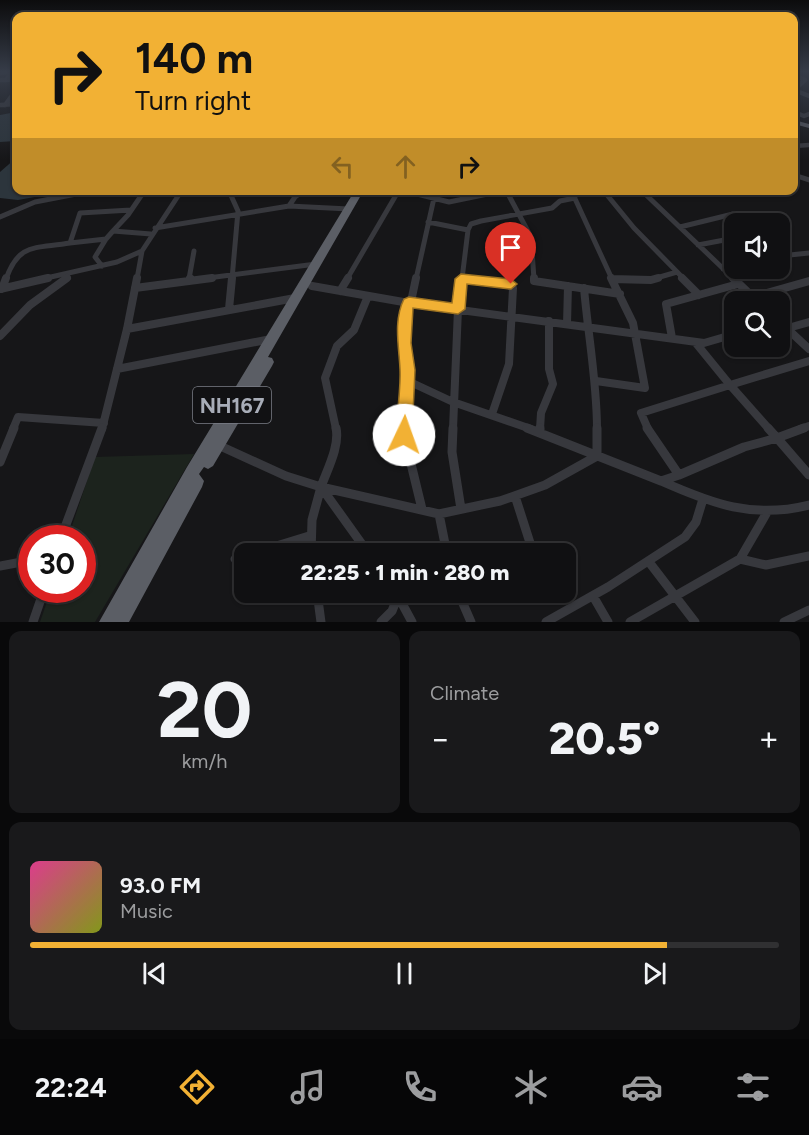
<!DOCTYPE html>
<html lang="en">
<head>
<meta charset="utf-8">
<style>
	:root { --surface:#101012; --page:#19191b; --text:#f1f3f6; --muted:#9c9d9f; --line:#303032; --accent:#f2b134 }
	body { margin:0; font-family:Figtree,sans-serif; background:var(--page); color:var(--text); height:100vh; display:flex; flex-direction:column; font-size:22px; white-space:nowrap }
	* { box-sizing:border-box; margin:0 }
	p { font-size:20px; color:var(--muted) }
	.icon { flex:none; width:33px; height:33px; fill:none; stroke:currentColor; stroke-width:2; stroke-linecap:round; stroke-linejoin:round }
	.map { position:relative; height:622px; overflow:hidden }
	.drawer { display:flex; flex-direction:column; gap:9px; padding:9px; background:#09090a; flex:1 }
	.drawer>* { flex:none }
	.hud { position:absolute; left:12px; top:12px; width:786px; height:183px; border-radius:12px; box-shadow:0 2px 4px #0004,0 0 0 2px var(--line); background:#f2b134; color:#111; overflow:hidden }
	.fabs { position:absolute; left:724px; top:213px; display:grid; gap:12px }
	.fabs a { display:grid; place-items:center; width:66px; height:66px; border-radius:12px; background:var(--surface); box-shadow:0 2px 4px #0004,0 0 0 2px var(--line); font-size:30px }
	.speed { position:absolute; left:18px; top:525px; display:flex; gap:12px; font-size:30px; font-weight:700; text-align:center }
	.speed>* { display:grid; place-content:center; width:78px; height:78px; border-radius:50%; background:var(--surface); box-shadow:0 2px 4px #0004,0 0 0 2px var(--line); line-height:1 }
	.speed .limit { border:9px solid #d22; background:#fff; color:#111 }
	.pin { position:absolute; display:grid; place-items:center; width:51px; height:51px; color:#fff; margin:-62px -26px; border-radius:50% 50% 50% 0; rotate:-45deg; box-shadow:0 0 6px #0007 }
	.pin .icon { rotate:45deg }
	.me { position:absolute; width:66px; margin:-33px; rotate:3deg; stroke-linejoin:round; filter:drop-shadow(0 0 4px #0008) }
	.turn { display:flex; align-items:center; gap:21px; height:126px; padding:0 24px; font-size:27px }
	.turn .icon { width:78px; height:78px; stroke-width:2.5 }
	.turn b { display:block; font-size:42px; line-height:51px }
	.lanes { display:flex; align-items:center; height:57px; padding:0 24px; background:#0003; justify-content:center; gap:30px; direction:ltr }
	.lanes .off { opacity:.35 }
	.big { font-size:45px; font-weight:800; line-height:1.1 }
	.drawer .tile { flex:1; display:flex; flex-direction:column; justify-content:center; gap:9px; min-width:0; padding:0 21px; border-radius:12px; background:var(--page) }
	.drawer .dial { align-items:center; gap:0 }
	.dial b { font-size:78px; line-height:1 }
	.song { display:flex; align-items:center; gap:18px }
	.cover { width:72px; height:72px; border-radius:9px; background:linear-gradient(135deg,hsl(330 70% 55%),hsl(70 70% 35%)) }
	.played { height:6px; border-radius:3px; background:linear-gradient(90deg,var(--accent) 85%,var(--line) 85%) }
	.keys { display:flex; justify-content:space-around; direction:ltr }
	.heat { display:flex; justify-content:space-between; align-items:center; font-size:33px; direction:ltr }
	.drawer .tiles { flex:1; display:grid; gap:9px; grid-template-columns:1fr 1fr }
	.tile:last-child { grid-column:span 2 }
	.trip { position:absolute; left:234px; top:543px; width:342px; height:60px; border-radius:12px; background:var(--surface); box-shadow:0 2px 4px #0004,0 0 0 2px var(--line); font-weight:800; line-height:60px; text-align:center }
	.tabs { display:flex; height:96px; justify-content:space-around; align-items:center; background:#060607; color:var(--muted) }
	.tabs .icon { width:42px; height:42px }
	.tabs .on { color:var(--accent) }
	.tabs b { font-size:27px; color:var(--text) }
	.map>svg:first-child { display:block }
	.green { fill:#1c231d }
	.water { fill:#2c353c }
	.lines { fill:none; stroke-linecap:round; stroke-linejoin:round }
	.minor-far3 { stroke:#37383d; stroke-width:4.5 }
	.minor-far2 { stroke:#37383d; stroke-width:5 }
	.minor-far1 { stroke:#37383d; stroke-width:8 }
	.minor { stroke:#37383d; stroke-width:9 }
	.primary { fill:#53555c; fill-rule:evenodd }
	.trunk { fill:#5b5e65; fill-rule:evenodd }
	.route { fill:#f2b134; stroke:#9d7322; stroke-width:1.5 }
	.labels { text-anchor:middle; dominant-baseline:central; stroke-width:6; stroke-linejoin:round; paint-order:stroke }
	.shield { fill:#111113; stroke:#7b7e86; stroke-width:1.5 }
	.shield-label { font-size:21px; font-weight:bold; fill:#a8adb8 }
</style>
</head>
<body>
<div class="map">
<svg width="809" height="622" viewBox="0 0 809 622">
	<rect width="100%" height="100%" fill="#161618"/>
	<path class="green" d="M194 454 95 622H40L51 590H82V538H68L95 457Z"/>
	<path class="water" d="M16 112V141L0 142V115Z
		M16 158V190L68 191 18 200 0 198V172Z"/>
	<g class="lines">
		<path class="minor-far3" d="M0 73 7 72
			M794 75 805 80 794 90
			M0 80H6L12 72
			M6 80 16 79
			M794 90 809 96
			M0 105 16 104
			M5 105 16 90
			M794 112 804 116 809 114
			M794 146 809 145"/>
		<path class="minor-far2" d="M794 175 809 180
			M145 190 128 215 113 231 151 234
			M401 190 449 202 507 190
			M514 190 507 192 531 237 534 279
			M571 190 612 279
			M603 190 634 228 684 279
			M641 190 734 279
			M229 191 238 211 232 279
			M289 206 295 197 305 190
			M0 217 35 202 97 190
			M428 222 468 230 462 279
			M680 227 733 214 748 224
			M155 228 289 206 349 209
			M468 230 471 224 481 221 552 208 560 201 575 198
			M70 243 106 239 113 231
			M698 245 735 238
			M780 256 809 253
			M102 266 95 257 106 239
			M723 269 735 266
			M6 279C19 242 35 249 70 243L80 213 131 210
			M42 279 117 262 142 251
			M65 279 68 277
			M137 279 142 251 182 190
			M189 279 194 251
			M200 279 316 264
			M347 279 399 190
			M416 279 434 198
			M461 279H465
			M612 279H625
			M653 279 677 272"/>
		<path class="minor-far1" d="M534 278V281L620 294
			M682 278 699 295
			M733 278 758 302
			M461 279 506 283 513 288 509 364 492 414
			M612 279 651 280 658 278
			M189 281 190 278
			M312 286 409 303 704 343 735 334
			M135 288 212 278
			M584 288C588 335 597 382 597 429
			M0 289 48 278
			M2 289 6 278
			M340 291 348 278
			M753 297 809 281
			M229 309 232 278
			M780 322 809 349
			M567 324 568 286
			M788 328 809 322
			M127 329 295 298
			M0 336 30 305 67 278
			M672 338 666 304 738 284
			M695 342 730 385 809 361
			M117 369 271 339
			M408 381 453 402 531 429
			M596 381 645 388 633 323 611 278
			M13 429 18 417 104 423
			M102 429 127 329 137 278
			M336 429 325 378 337 346 354 330 368 296
			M404 429 408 370 404 343 406 308 412 297 416 278
			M453 429 458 309 462 278
			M540 429 541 413 553 384 549 369V321
			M648 429 641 413 730 385 769 429
			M800 429 809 426"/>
		<path class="minor" d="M336 428C340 446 327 470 321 487L439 514 500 501 545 485 597 456
			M404 428V435L422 509
			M453 428 452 452 461 509
			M527 428 661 481 679 475
			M597 428V456
			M647 428 679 475
			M804 428 777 438 809 475
			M540 433V428
			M218 445 286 476 321 487 369 554
			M0 462 14 428
			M679 475 744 447 777 438 768 428
			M661 481C713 504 752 519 809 505
			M515 496 532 549 519 554
			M439 514 447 554
			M61 538 102 428
			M251 554 309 536
			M311 554 312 520 321 487
			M235 559 244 555
			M740 559 766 565 809 556
			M649 562 695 622
			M0 566 32 560
			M317 592 321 622
			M458 592 471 622
			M398 596 412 622
			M593 596 608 622
			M33 622 44 590
			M381 622 392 611 398 596 396 592
			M546 622 608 587 685 537 696 522 703 499
			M630 622 740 559 766 514
			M784 622 809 610"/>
		<path class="primary" d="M794 120 809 124V128L794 124Z"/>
		<path class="trunk" d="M355 190H364L268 357 272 358 274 362 272 366 213 466 208 469 204 467 199 474 204 481 202 487 129 622H99L187 467Z"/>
	</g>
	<linearGradient id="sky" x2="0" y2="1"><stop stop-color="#0c0c0d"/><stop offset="0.45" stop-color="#363c48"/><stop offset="1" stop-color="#363c48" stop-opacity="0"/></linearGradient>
	<rect width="809" height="159" fill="url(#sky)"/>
	<path class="route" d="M461 274 511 279 517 284 511 289 467 284 465 309 458 314 413 308 411 343 415 370 412 435 409 441 404 443 398 441 395 435C397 414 401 390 400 369 399 346 393 321 404 299L409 297 452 303 455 279Z"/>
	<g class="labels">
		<rect class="shield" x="193" y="387" width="78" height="36" rx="4.5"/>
		<g class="shield-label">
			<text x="232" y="405">NH167</text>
		</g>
	</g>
</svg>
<div class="fabs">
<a><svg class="icon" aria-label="sound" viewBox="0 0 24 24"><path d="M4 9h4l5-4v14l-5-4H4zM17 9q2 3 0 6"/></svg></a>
<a><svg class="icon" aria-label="search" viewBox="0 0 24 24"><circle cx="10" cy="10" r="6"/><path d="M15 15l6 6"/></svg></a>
</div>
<div class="speed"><div class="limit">30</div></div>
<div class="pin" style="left:511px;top:284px;background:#d93025"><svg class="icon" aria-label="arrive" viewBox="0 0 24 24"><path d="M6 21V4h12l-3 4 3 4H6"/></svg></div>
<svg class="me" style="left:404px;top:435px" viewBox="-20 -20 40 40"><circle r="19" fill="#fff"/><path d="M0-13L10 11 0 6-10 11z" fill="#f2b134"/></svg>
<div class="trip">22:25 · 1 min · 280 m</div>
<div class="hud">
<div class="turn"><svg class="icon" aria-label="right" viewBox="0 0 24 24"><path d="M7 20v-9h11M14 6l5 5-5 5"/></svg><div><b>140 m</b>Turn right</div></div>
<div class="lanes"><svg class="icon off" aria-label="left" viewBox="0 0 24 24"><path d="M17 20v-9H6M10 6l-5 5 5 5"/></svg><svg class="icon off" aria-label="ahead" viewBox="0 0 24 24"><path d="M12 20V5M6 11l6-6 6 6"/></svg><svg class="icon" aria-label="right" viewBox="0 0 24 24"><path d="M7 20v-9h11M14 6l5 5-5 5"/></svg></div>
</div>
</div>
<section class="drawer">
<div class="tiles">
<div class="tile dial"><b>20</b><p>km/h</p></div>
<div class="tile"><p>Climate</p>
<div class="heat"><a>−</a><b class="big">20.5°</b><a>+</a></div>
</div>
<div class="tile">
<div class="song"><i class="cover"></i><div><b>93.0 FM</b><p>Music</p></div></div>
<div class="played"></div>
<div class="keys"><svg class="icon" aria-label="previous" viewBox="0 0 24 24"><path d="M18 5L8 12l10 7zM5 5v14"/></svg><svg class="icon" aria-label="pause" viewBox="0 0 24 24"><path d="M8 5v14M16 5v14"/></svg><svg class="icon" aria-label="next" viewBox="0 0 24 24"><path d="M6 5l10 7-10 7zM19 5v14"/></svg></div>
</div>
</div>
</section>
<nav class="tabs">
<b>22:24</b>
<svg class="icon on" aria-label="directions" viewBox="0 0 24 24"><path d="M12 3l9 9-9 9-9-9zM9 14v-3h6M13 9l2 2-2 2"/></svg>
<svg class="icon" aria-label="music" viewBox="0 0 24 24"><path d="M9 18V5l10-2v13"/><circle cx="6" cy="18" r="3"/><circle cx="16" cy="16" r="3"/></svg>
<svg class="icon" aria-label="phone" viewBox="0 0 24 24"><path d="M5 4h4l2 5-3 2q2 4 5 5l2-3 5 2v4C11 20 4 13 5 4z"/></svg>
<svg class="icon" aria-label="climate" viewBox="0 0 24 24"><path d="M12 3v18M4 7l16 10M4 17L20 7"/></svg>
<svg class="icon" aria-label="car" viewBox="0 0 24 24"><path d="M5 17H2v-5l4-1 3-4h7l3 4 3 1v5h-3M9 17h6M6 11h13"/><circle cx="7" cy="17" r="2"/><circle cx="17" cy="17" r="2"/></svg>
<svg class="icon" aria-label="filters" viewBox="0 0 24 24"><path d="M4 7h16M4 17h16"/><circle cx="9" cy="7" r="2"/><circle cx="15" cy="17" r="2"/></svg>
</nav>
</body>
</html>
